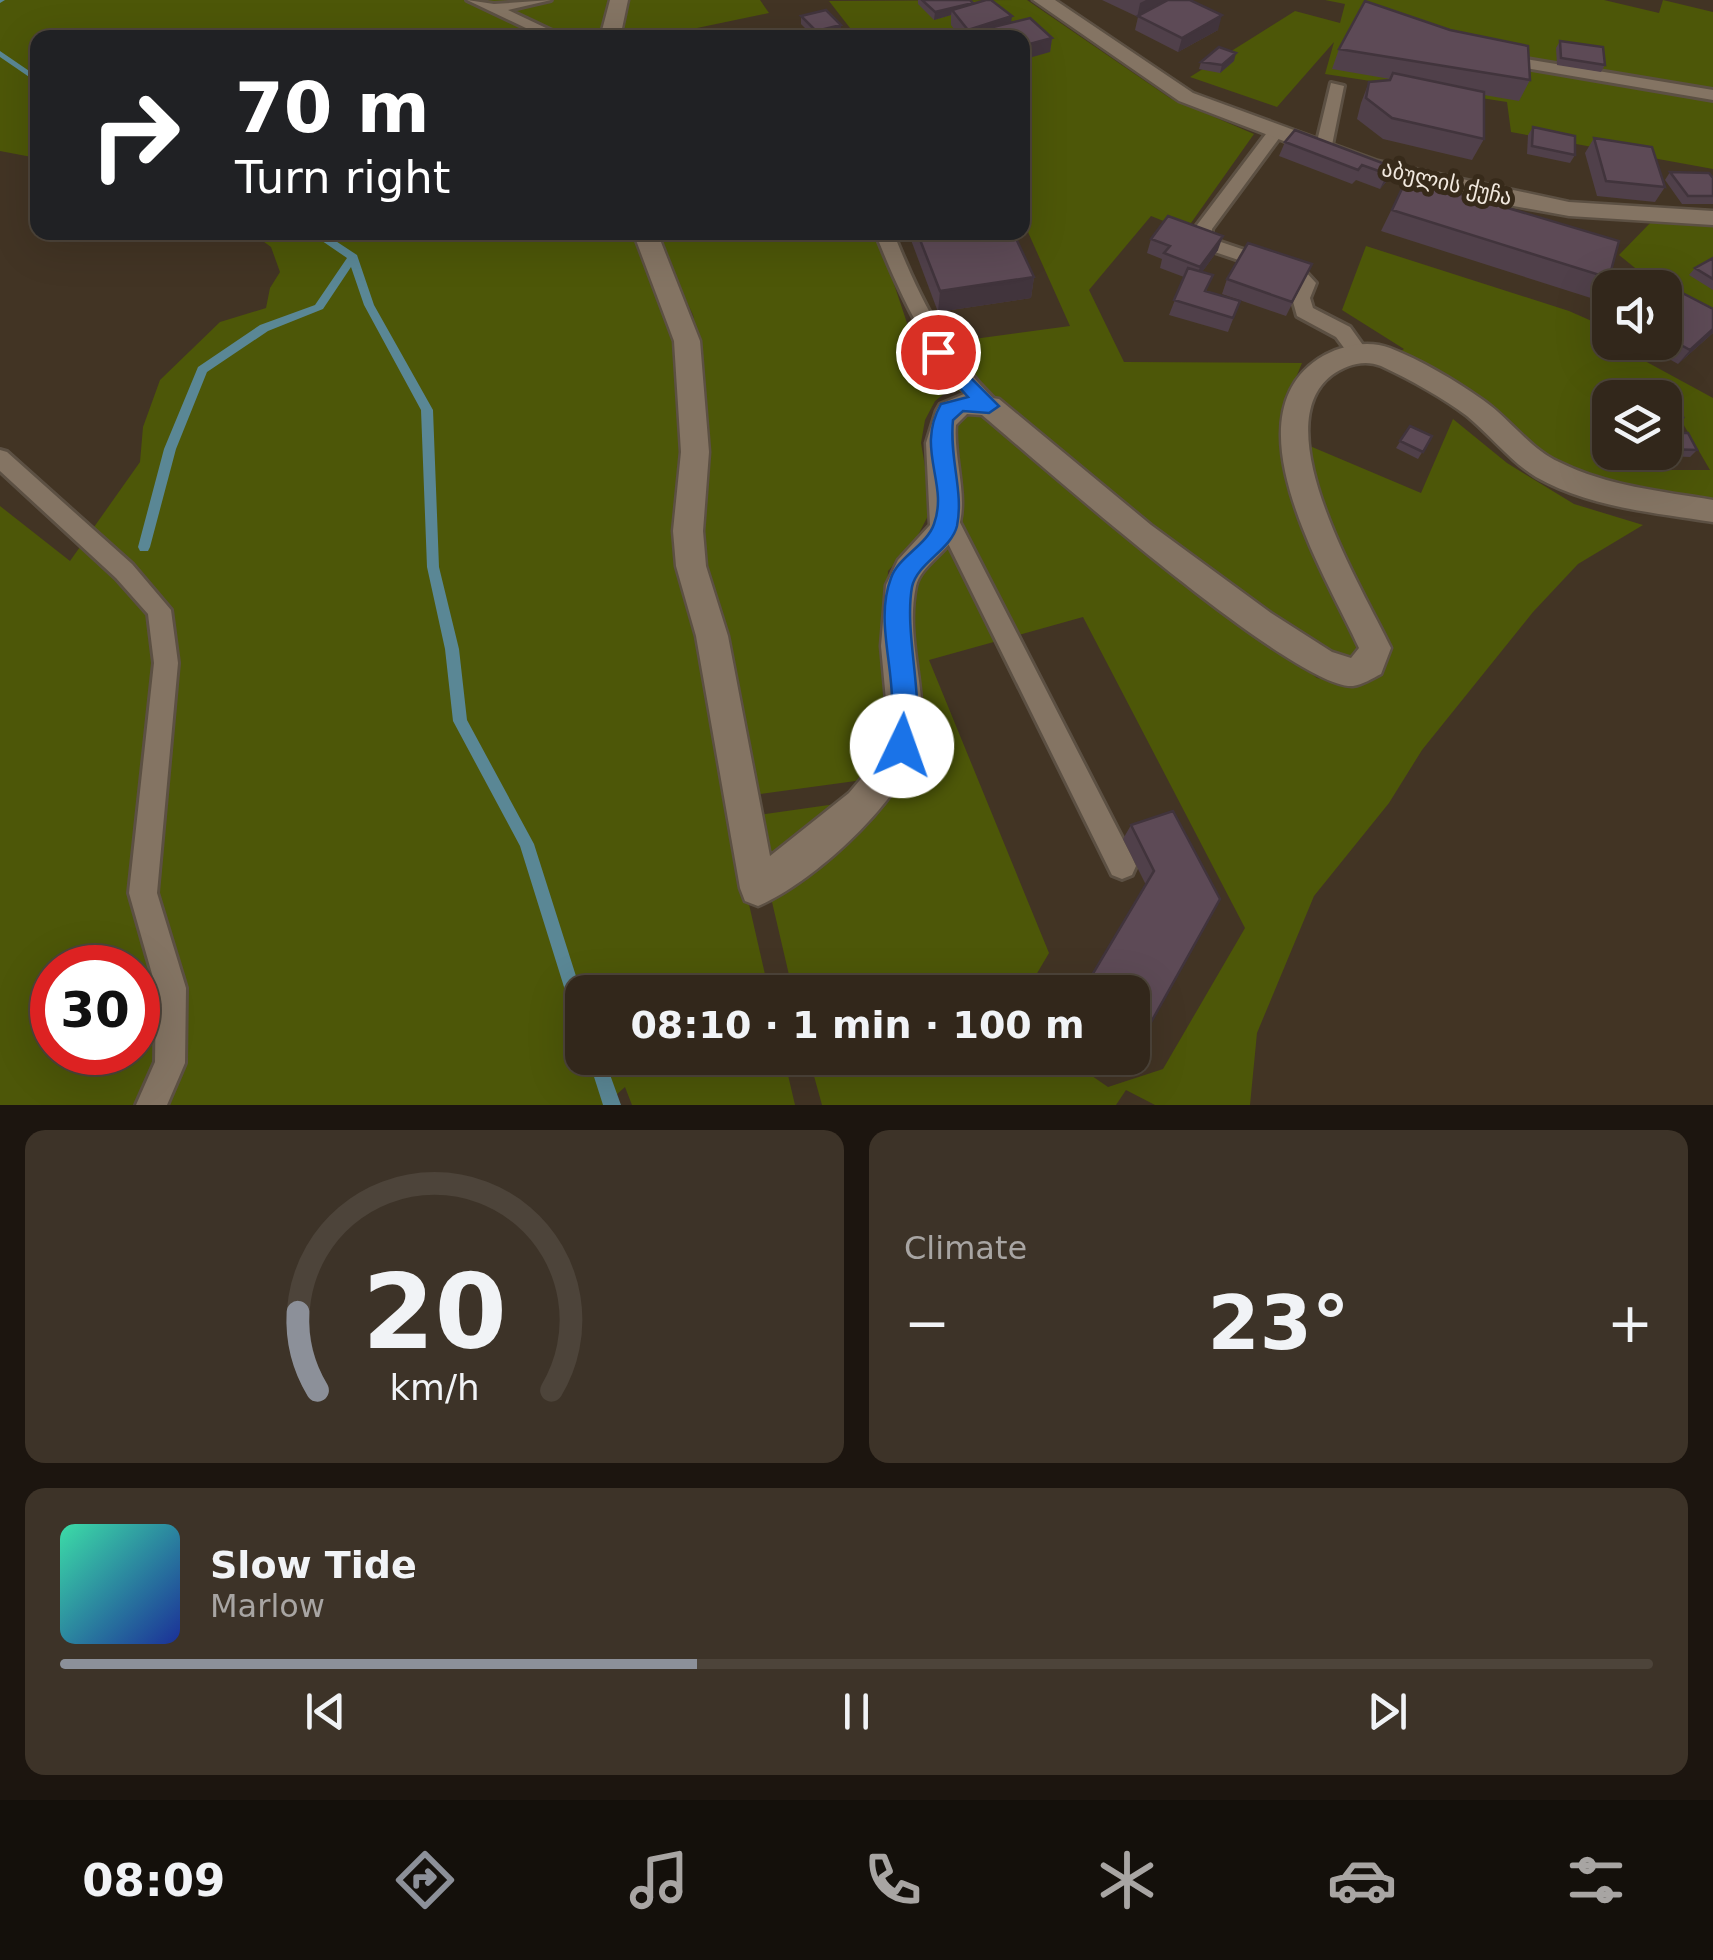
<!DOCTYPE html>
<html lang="en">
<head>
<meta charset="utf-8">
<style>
	:root { --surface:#32271b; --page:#3d3328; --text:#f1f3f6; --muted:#a8a5a3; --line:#4d443a; --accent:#8c9099 }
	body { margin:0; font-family:"DejaVu Sans","Noto Sans Georgian",sans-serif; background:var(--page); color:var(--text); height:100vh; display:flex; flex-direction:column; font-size:38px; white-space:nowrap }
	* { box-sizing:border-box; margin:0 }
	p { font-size:32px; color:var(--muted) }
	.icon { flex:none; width:55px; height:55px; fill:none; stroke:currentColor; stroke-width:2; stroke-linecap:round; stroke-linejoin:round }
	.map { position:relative; height:1105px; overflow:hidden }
	.sheet { display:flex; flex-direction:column; gap:25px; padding:25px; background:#1c150f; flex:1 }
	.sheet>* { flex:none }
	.guide { position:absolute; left:30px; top:30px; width:1000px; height:210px; border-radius:20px; box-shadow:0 10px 40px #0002,0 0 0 2px var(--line); background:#202124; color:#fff; overflow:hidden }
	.buttons { position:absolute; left:1592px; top:270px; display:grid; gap:20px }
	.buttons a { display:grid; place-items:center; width:90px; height:90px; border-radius:20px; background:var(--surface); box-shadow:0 10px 40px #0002,0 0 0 2px var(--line); font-size:50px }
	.speed { position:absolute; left:30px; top:945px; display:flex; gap:20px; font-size:50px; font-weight:700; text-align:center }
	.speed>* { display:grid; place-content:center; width:130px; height:130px; border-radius:50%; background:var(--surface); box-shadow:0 10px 40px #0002,0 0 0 2px var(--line); line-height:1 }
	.speed .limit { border:15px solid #d22; background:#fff; color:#111 }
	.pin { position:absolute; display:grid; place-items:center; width:85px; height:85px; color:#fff; margin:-42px; border:5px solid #fff; border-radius:50%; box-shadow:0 2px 10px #0007 }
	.me { position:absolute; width:110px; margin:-55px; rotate:3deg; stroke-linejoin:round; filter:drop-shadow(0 0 8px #0008) }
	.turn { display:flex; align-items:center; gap:35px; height:210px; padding:0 40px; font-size:45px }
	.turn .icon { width:130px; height:130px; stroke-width:2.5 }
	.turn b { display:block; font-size:70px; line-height:85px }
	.big { font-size:75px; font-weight:700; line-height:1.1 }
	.sheet .widget { flex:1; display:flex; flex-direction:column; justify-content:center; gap:15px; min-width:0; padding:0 35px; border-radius:20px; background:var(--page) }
	.sheet .dial { align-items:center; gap:0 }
	.dial svg { height:260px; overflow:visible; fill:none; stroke:var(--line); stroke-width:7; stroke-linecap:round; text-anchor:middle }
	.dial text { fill:var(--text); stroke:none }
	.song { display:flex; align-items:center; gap:30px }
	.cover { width:120px; height:120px; border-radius:15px; background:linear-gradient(135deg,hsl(160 70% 55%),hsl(230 70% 35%)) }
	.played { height:10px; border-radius:5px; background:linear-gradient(90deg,var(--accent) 40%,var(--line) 40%) }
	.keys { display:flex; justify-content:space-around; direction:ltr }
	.heat { display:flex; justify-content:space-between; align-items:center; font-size:55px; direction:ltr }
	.sheet .tiles { flex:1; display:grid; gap:25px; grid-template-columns:1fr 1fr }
	.widget:last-child { grid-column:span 2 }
	.trip { position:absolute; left:565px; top:975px; width:585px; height:100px; border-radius:20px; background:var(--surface); box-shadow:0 10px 40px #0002,0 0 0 2px var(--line); font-weight:700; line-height:100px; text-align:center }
	.tabs { display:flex; height:160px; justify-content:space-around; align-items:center; background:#14100b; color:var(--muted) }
	.tabs .icon { width:70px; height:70px }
	.tabs .current { color:var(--accent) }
	.tabs b { font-size:45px; color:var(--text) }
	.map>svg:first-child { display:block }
	.green { fill:#4d5708; fill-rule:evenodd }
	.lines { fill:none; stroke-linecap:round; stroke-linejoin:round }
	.stream { fill:#5a8795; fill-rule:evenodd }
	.lane-casing { stroke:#5c5043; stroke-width:6 }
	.street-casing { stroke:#5c5043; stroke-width:5 }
	.secondary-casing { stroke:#5c5043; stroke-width:5 }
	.lane { fill:#847463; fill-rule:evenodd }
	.street { fill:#847463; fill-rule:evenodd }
	.secondary { fill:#847463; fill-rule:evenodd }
	.wall { fill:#50404a }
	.shaded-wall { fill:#41343c }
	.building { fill:#5d4a56; stroke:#41343c; stroke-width:2.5 }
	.route { fill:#1a73e8; stroke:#114b97; stroke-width:2.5 }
	.labels { text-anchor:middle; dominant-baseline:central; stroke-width:10; stroke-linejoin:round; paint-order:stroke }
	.far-street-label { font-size:22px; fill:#f1e8de; stroke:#372a1a }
</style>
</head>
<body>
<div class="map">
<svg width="1713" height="1105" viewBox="0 0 1713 1105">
	<rect width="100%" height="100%" fill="#423424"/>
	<path class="green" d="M0 0H609L602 28C580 53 538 25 514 14L504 19 547 37 38 38 37 158 0 151Z
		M625 0H760L769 13 654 37 618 38Z
		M1027 0 1170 98 1254 134 1186 230 1151 216 1089 290 1124 362 1302 363 1287 399 1285 454 1366 644 1353 659 1323 654 1143 526 991 397 950 389 935 401 925 420 921 443 932 508 915 541 888 571 884 649 892 709 888 742 863 780 752 795 696 524 700 346 693 315 655 233H877L915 347 1070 326 1023 221 1022 38 857 37 829 1Z
		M1325 0H1604L1659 13 1663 0 1713 12V169L1511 132 1507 102 1325 74 1334 42 1277 107 1190 77 1295 11 1340 23 1345 4Z
		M1653 220 1713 224V331L1619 255Z
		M252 233H638L682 344 704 649 735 843 769 992H582V1058H784L795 1105H632L625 1087 605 1105H0V506L70 561 140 462 143 427 160 380 220 322 266 308 270 288 280 272 271 247ZM52 968H138V1052H52Z
		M1366 246 1569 311 1610 329 1606 338 1610 342 1713 398V503L1592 481 1554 467 1392 357 1404 349 1342 310ZM1610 398H1665V410H1675L1710 470H1639L1629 453 1610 452 1606 410H1610Z
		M957 409 993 416 1317 678 1345 684 1378 670 1320 516 1298 441 1421 493 1453 419 1507 463 1574 504 1643 525 1578 564 1533 612 1422 750 1389 803 1314 896 1257 1033 1250 1105H1155L1126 1090 1116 1105H822L809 1058H1066L1108 1087 1163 1069 1245 928 1083 617 929 660 1049 953 1026 992H793L752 816 878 798 912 743 905 586 951 531 942 451Z"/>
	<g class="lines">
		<path class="stream" d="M0 0H5L0 3Z
			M0 51 38 77V83L0 57Z
			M309 232H322L357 255 374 305 433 410 439 567 459 649 467 720 534 844 582 995V1027L576 1025 574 1019 520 846 453 721 445 649 427 567 421 410 364 305 351 267 323 309 268 331 207 372 176 449 150 547 148 551H140L138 547 164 449 198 367 260 325 315 305 347 258Z
			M588 1058H604L621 1105H603Z"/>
		<g class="lane-casing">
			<path id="lane" d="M467 0 494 4 551 0 508 10 567 38H547Z
				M1502 55 1713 90V100L1497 63 1494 60Z
				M1331 83 1344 86 1331 150 1323 155 1315 150Z
				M1275 128 1283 133 1212 229V239L1304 270 1316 283 1310 298 1313 308 1350 327 1370 355 1367 360H1353L1336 337 1297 316 1292 298 1297 284 1292 278 1197 246 1194 242 1197 225 1269 130Z
				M875 232H893C919 297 946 352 996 401L999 406 996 411H982C930 359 902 300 875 232Z
				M0 450 7 452 132 564 171 610 178 663 157 893 186 988 185 1063 167 1105H136L155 1062 156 988 129 893 154 663 148 614 116 578 0 471Z
				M946 508 954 511 1132 857 1136 866 1132 875 1122 879 1112 875 935 517 938 511Z"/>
		</g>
		<g class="street-casing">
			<path id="street" d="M610 0H628L620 38H600Z
				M633 232H657L700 341 709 452 703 531 706 566 728 636 770 856 849 793 881 755 888 722 881 646 886 585 898 560 930 525 926 443 936 411 940 404 964 394 999 399 1151 525 1271 613 1332 652 1351 658 1359 648C1326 576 1228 419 1318 359 1338 346 1367 339 1390 348 1421 360 1456 381 1483 400 1509 418 1530 449 1559 462 1607 486 1661 491 1713 500V522C1655 513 1588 507 1536 477 1511 462 1490 435 1467 416 1443 398 1409 379 1381 366 1364 359 1346 365 1332 375 1263 427 1363 589 1391 648L1381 674C1373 678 1362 685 1353 686 1295 690 1038 462 982 415L967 414 956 425C953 458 970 501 957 531 949 552 921 565 916 586 906 634 923 677 922 724 920 788 814 883 758 906L745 901 740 888 696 636 676 566 673 531 681 452 674 341Z"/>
		</g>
		<g class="secondary-casing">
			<path id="secondary" d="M1033 0H1055L1193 93 1378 161 1569 202 1713 211V225L1569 216 1464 197 1362 171 1179 101Z"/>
		</g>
		<use href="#lane" class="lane"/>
		<use href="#street" class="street"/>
		<use href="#secondary" class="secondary"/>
	</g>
	<path class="wall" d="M918 0H970L972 4 1011 22 1052 38 1050 52 1022 38H961L951 25V15L934 20 918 4Z
		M1102 0H1190L1218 30 1178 52 1135 30 1138 17Z
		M801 16 841 25V32L815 38 801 24Z
		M1560 41 1605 65 1601 72 1557 65 1556 48Z
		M1339 49 1530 80 1519 101 1484 95V139L1472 160 1383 139 1357 119 1361 103 1369 82 1390 79 1332 69Z
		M1234 61 1220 73 1199 69 1201 62Z
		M1533 127 1575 155 1570 163 1527 154 1528 135Z
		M1594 138 1665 187 1655 202 1597 196 1585 153Z
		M1285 142 1393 167 1386 182 1380 189 1356 180 1352 184 1279 156Z
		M1670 172 1713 178V204H1682L1665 180Z
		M1407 178 1609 278 1594 299 1381 231Z
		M908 232H1013L1034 277 1031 298 938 312Z
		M1151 239 1218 250 1202 272 1207 292 1240 301 1228 332 1169 315 1184 277 1160 268 1162 259 1147 253Z
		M1713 258V290L1689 275 1695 268Z
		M1312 264 1286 316 1222 294 1227 279Z
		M1665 288 1713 333 1678 364 1639 342H1665Z
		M1610 296V326L1593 317 1603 302Z
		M1665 404 1683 417 1677 424H1665Z
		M1410 426 1432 436 1418 459 1396 448Z
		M1665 433 1697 450 1690 457 1645 455 1643 452H1665Z
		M1173 811 1136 1049 1132 1053V992L1146 885 1123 839 1131 825Z"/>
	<path class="shaded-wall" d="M1146 0H1167L1137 18 1140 3Z
		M973 3 972 10H952L951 15 934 20 935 12Z
		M1222 15 1218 30 1178 52 1182 38Z
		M1012 16 1010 31 989 28 988 38H967L968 30Z
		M841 25V32L816 38V31Z
		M1052 38 1050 52 1022 60V46Z
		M1236 53 1234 61 1220 73 1222 65Z
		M1393 167 1386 182 1380 189 1387 174Z
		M1223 236 1218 250 1195 282 1200 267Z
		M1034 277 1031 298 938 312 940 291Z
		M1713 329V333L1678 364 1690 350Z"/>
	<path class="building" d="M922 0H970L973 3 935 12Z
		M986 0H991L1012 16 968 30 952 10Z
		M1168 0H1190L1222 15 1182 38 1138 16Z
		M1365 1 1450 30 1528 46 1530 80 1339 49Z
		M826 10 841 25 816 31 801 16Z
		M1030 18 1052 38 1022 46V38H1000L989 28Z
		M1560 41 1603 47 1605 65 1561 58Z
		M1219 47 1236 53 1222 65 1201 62Z
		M1393 73 1484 92V139L1392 118 1366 98 1369 82 1390 80Z
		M1533 127 1575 136V155L1532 146Z
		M1295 130 1393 167 1387 174 1362 165 1358 170 1285 142Z
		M1594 138 1652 147 1665 187 1606 181Z
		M1670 172 1709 173 1713 178V196H1688Z
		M1407 178 1619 241 1609 278 1392 210Z
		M1168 216 1223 236 1200 267 1164 253 1170 246 1151 239Z
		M917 232H1013L1034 277 940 291Z
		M1248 243 1312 264 1292 302 1227 279Z
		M1713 258V279L1695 268Z
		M1188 268 1213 275 1205 291 1240 301 1233 318 1174 300Z
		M1628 282 1639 288H1621Z
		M1667 285 1713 309V329L1690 350 1665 336 1664 288Z
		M1610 296V306L1603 302Z
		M1665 404H1676L1683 417 1665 416Z
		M1410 426 1432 436 1423 452 1400 441Z
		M1665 433H1688L1697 450 1665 449Z
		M1173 811 1220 899 1136 1049 1132 1047V992H1082L1154 871 1131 825Z"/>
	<path class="route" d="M938 345 999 406 989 413 963 411 953 420C949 458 964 492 957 526 951 550 917 563 912 587 903 637 929 714 911 754L902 757 893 754C886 738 892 718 892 701 892 661 876 617 891 578 898 557 927 545 934 524 949 483 915 450 941 404L968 397 928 352Z"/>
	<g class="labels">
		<g class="far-street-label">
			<text transform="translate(1447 183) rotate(13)">აბულის ქუჩა</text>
		</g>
	</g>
</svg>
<div class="buttons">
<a><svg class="icon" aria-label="sound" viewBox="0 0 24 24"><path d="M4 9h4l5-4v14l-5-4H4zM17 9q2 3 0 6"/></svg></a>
<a><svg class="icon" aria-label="layers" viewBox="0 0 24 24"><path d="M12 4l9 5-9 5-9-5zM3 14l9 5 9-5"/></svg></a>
</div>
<div class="speed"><div class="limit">30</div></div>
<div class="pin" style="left:938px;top:352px;background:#d93025"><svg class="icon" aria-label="arrive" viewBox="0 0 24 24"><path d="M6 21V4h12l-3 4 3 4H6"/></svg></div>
<svg class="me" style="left:902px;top:746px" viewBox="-20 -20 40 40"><circle r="19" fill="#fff"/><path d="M0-13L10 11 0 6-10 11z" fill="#1a73e8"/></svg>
<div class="trip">08:10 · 1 min · 100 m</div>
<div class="guide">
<div class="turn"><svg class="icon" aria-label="right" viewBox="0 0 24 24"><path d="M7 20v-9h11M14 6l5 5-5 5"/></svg><div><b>70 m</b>Turn right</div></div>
</div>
</div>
<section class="sheet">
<div class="tiles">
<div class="widget dial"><svg viewBox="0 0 100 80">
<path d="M14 69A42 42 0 1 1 86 69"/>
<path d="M14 69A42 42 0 0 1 8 45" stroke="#8c9099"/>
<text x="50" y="56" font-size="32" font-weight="700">20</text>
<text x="50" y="72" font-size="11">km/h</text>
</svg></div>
<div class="widget"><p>Climate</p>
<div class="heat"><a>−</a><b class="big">23°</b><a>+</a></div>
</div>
<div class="widget">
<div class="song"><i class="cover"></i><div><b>Slow Tide</b><p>Marlow</p></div></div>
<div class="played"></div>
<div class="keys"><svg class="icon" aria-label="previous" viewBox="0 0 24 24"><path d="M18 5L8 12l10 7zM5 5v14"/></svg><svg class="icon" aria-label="pause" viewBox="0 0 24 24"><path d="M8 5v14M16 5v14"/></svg><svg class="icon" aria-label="next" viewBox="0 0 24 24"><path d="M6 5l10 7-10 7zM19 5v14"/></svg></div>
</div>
</div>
</section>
<nav class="tabs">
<b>08:09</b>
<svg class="icon current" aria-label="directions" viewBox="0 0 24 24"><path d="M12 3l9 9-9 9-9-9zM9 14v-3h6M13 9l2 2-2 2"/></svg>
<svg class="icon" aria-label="music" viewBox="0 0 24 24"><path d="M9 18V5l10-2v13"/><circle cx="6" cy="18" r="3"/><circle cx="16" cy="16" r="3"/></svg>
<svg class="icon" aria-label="phone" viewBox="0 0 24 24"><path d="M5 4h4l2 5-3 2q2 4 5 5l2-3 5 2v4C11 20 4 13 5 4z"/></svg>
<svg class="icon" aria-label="climate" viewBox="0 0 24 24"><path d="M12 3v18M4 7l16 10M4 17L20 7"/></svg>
<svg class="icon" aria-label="car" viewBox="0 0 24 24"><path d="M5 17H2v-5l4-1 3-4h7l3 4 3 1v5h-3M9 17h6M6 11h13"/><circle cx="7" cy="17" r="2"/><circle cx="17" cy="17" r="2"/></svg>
<svg class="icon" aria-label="filters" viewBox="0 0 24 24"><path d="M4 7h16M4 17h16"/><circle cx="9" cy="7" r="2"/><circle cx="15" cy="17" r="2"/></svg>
</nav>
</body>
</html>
